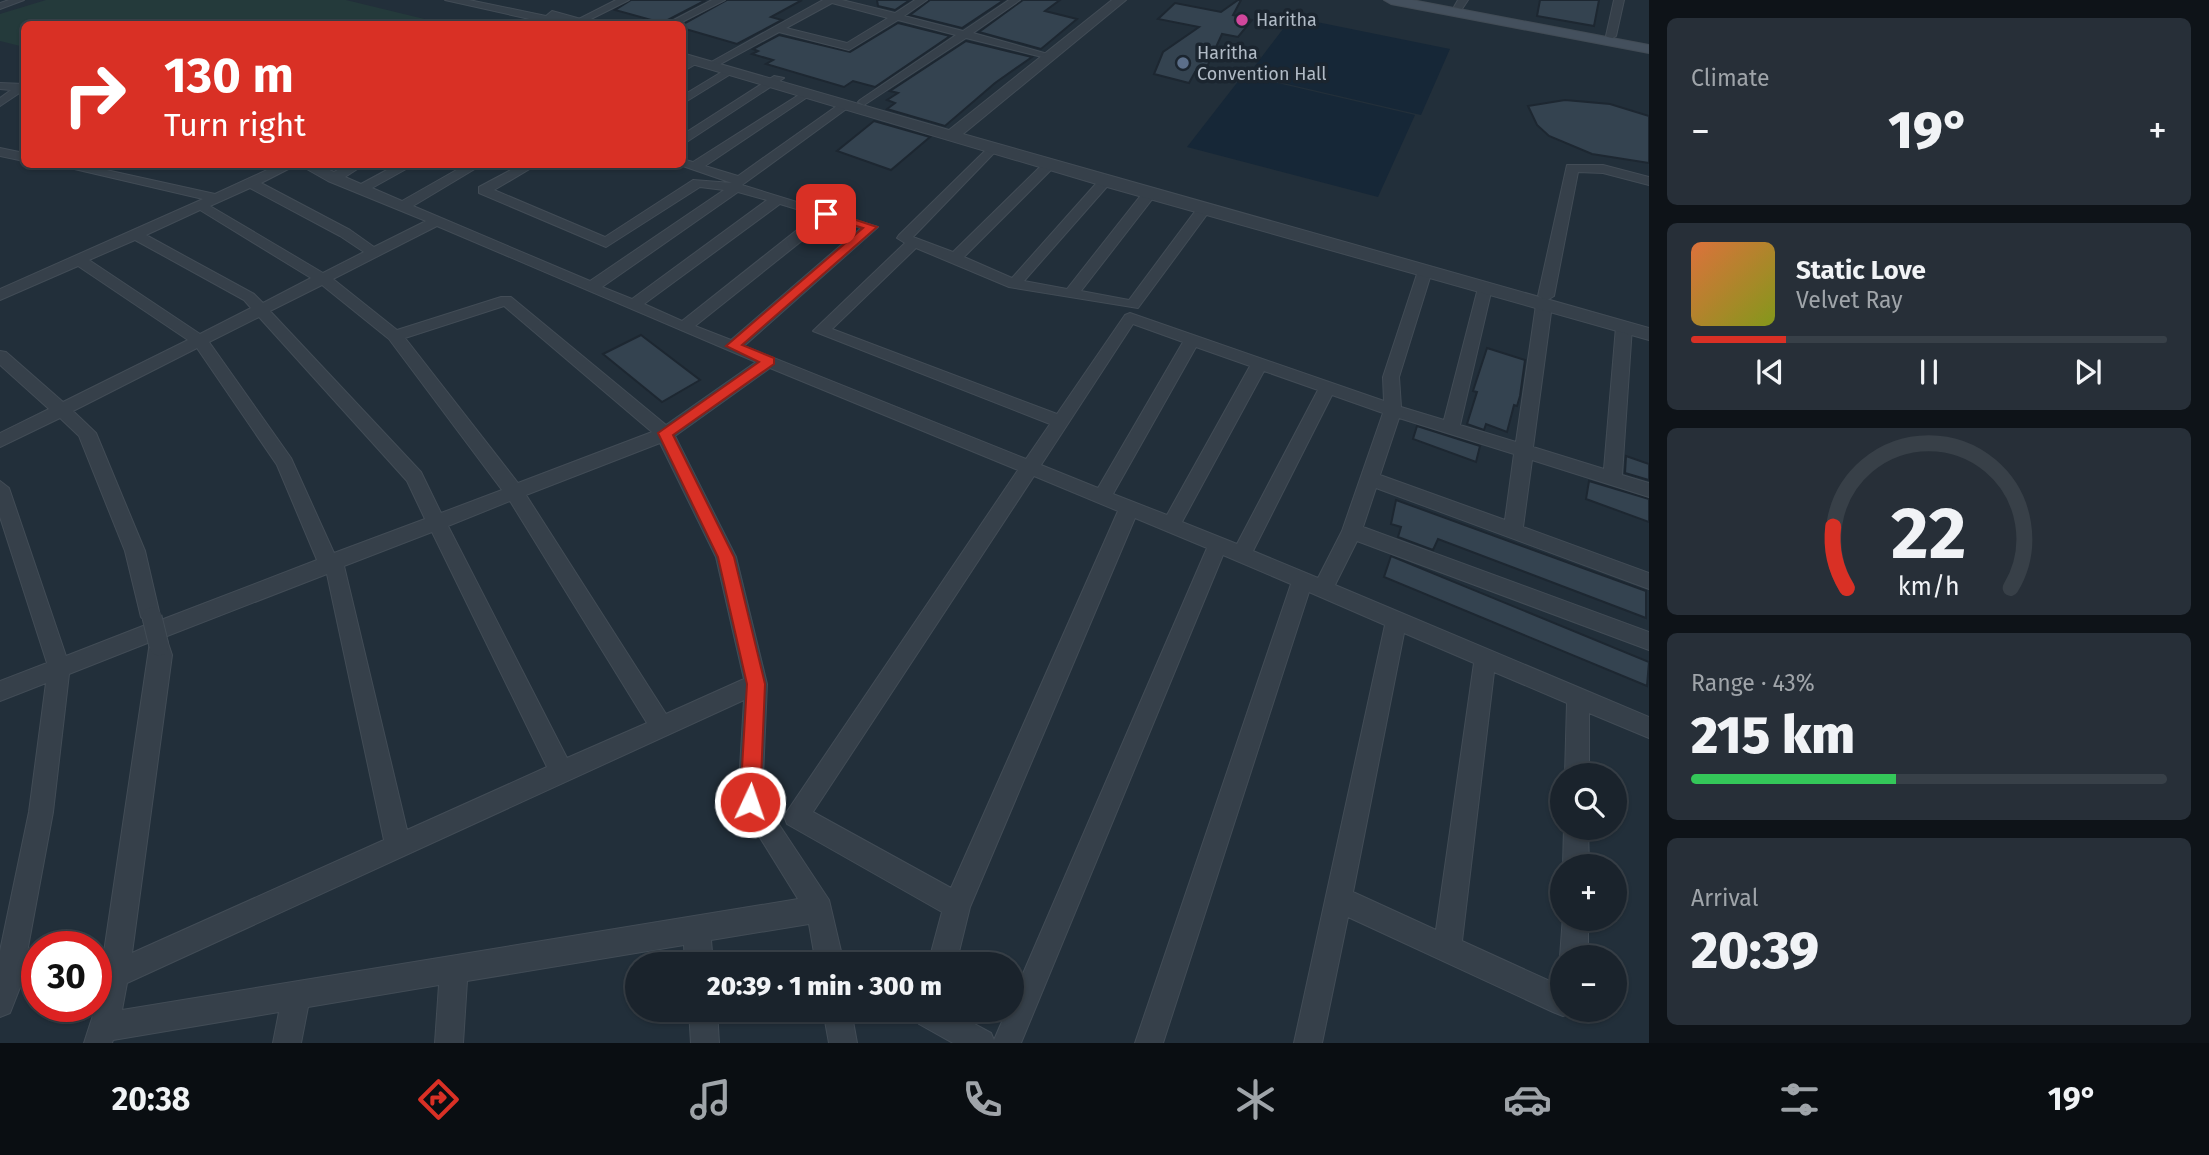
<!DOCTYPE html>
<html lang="en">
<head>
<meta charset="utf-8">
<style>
	:root { --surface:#1a232c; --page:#272f38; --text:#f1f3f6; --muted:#9fa4a9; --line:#384048; --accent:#d93025 }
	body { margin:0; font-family:"Fira Sans",sans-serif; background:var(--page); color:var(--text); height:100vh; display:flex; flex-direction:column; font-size:26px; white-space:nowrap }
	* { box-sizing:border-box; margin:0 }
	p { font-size:23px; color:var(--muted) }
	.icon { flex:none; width:38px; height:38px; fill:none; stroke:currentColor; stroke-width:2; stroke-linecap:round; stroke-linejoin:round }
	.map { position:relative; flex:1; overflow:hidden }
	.panel { display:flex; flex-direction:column; gap:18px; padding:18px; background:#0e1318; width:560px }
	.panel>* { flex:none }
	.guide { position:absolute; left:21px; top:21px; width:665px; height:147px; border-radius:10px; box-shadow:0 2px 5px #0004,0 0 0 2px var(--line); background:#d93025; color:#fff; overflow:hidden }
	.tools { position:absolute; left:1550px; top:763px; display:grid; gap:14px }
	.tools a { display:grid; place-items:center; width:77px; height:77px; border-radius:50%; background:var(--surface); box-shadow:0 2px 5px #0004,0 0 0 2px var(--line); font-size:35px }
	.speed { position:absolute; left:21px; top:931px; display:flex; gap:14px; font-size:35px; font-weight:700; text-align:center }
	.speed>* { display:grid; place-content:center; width:91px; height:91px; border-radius:50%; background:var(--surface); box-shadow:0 2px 5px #0004,0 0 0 2px var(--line); line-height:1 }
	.speed .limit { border:10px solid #d22; background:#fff; color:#111 }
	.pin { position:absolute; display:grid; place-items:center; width:60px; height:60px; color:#fff; margin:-30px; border-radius:14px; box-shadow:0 4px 10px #0006 }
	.me { position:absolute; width:77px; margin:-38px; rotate:3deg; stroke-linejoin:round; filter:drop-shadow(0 0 5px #0008) }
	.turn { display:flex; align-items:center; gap:24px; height:147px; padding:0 28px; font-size:32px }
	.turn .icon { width:91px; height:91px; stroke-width:2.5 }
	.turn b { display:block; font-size:49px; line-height:60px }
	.big { font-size:52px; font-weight:800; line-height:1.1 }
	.panel .card { flex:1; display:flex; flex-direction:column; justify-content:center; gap:10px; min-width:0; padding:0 24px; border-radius:10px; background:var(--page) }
	.panel .dial { align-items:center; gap:0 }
	.dial svg { height:182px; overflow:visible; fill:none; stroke:var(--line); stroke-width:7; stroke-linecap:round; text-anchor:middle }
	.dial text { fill:var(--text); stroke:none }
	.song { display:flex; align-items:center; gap:21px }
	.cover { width:84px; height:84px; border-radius:10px; background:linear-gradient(135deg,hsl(20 70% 55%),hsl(70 70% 35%)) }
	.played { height:7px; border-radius:4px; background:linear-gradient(90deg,var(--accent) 20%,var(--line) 20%) }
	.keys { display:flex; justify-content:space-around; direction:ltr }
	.heat { display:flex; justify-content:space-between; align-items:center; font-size:38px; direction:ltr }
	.charge { height:10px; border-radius:5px; background:linear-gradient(90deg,#34c759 43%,var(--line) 0) }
	.trip { position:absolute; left:625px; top:952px; width:399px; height:70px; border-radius:35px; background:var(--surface); box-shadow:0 2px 5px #0004,0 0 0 2px var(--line); font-weight:800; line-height:70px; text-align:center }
	.tab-bar { display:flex; height:112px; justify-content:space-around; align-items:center; background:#0a0e12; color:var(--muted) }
	.tab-bar .icon { width:49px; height:49px }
	.tab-bar .active { color:var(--accent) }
	.tab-bar b { font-size:32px; color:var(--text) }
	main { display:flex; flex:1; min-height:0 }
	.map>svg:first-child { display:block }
	.green { fill:#243a3b }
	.water { fill:#162737 }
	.building { fill:#344350; stroke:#1d2731; stroke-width:2 }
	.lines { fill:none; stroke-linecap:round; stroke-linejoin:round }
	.minor-casing { stroke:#424c56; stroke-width:2 }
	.tertiary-casing { stroke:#424c56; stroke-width:2 }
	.secondary-casing { stroke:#424c56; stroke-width:2 }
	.minor { fill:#36404a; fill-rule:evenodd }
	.tertiary { fill:#36404a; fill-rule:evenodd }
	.secondary { fill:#44505d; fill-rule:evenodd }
	.minor-bridge-casing { stroke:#424c56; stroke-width:21; stroke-linecap:butt }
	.minor-bridge { stroke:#36404a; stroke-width:19 }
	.route { fill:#d93025; stroke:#8d1f18; stroke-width:2 }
	.hotel-dot { fill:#d1479c; stroke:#1b252f; stroke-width:2.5 }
	.service-dot { fill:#5c6f8a; stroke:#1b252f; stroke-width:2.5 }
	.labels { text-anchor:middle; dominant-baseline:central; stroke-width:7; stroke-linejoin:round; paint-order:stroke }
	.far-poi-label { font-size:18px; fill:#b1bbc6; stroke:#1b252f; text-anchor:start }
</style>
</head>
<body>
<main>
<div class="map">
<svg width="1649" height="1043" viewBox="0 0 1649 1043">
	<rect width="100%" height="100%" fill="#222f3a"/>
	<path class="green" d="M46 0H346L445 24H24V47L0 41V14Z"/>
	<path class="water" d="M1292 17 1450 49 1421 115 1248 75Z
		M1243 75 1415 115 1378 197 1187 147Z"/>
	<path class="building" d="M631 0H706L662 23 615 10Z
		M727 0H802L771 17 782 20 737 44 682 28V25Z
		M877 0H910L895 10 878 6Z
		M930 0H1004L962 28 910 15Z
		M1023 0H1060L1045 11 1077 19 1041 49 979 32Z
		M1238 0H1241L1233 15 1252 20 1238 37 1222 34 1207 67 1195 72 1189 83 1154 74 1163 52 1199 27 1158 19 1175 3 1221 12Z
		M1540 0H1599L1594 26 1537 16Z
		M898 23 950 36 875 87 853 81 844 87 766 64 773 60 752 54 758 51 753 49 779 35 850 52Z
		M966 41 1032 57 995 83 945 126 887 109 895 103 887 100 898 93 890 91Z
		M1565 100 1610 104 1649 116V163L1592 154 1549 136 1537 125 1528 106Z
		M874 121 930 137 891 170 837 151Z
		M641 335 700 380 662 402 603 354Z
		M1487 348 1525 360 1520 396 1517 406 1514 405 1507 432 1486 424 1484 430 1467 424 1477 392 1473 391Z
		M1417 426 1480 446 1476 462 1413 439Z
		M1626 456 1649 464V480L1625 473Z
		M1589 481 1649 499V522L1586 499Z
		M1396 500 1646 591V618L1438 539 1433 550 1398 537 1401 527 1391 524Z
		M1391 556 1649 662 1647 686 1384 577Z"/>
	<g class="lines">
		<g class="minor-casing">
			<path id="minor" d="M9 0H24L0 9V3Z
				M616 0H629L581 24H569Z
				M712 0H725L678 24H666Z
				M823 0H842L895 13 915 0H927L904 16 963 31 1009 0H1020L973 33 1055 56 1050 59 966 38 864 105 858 102 860 100 956 35 898 20 849 50 779 32 713 68 704 66ZM832 3 888 18 847 43 786 28Z
				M1458 0H1468L1462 9 1454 7Z
				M1614 0H1624L1616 36 1611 39 1606 36Z
				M692 59 701 61 682 72V64Z
				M725 70 734 72 682 104V96Z
				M774 76 784 78 682 145V135Z
				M0 83 24 84V90L0 106V98L11 90 0 89Z
				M805 91 811 94 809 96 705 166 738 176 841 103H849V107L742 185 878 227 744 346 1026 459 1050 424 813 331 905 243 897 238 899 235 992 144 996 145V151L913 237 953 252 1045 162H1053V168L964 257 1012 278 1101 178 1112 181 1024 281 1067 289 1145 190 1150 189 1157 193 1081 291 1129 300 1199 206 1211 209 1138 308 1009 287 916 248 832 329 1057 414 1125 315 1130 313 1384 401 1383 377 1418 271 1425 267 1432 271 1399 377 1401 407 1444 420 1478 288 1480 285H1490L1492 288 1460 425 1516 442 1536 305 1544 300 1549 302 1552 305 1533 447 1604 469 1616 327 1624 322 1630 324 1632 327 1622 475 1649 483V497L1532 460 1523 527 1649 573V589L1376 488 1363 527 1649 632V650L1357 541 1335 585 1649 717V738L1589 713V775H1565L1567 703 1494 672 1462 941 1563 987V1010L1573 1012 1563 1016 1553 1012 1348 917 1322 1043H1294L1385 625 1309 592 1163 1043H1135L1291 584 1223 555 1021 1043H953L919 1024 916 1010H949L991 1033 994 1040 1007 1010H1012V999L1207 548 1135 518 970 907 956 964H928L942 912 787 824 784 816 1018 470 770 368 675 436 736 557 767 684 762 799 829 900 844 964H816L809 924 711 940 713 964H685L684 945 467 981 463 1043H435L439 985 308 1007 301 1043H273L279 1012 113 1040 112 1043H84L96 1006 150 642 69 674 53 812 21 985 10 1013 0 1017V951L29 812 46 683 0 701V681L47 663 0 517V481L9 488 66 656 148 624 141 617 125 551 79 436 60 418 0 447V433L49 409 0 365V351L6 352 63 402 188 340 78 266 0 300V289L203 199 53 164H79L215 194 280 164H298L261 183 350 230 374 247 426 221 328 181 298 164H316L334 172 349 164H365L345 177 361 184 398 164H415L372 188 402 201 467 164H483L413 206 590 281 724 190 700 187 606 247 479 193V187L522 164H538L494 190 605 237 693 180 732 183 677 164H682V159L693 162ZM250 188 340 236 364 252 323 273 210 206ZM738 192 767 200 632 299 602 287ZM780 204 816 215 682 321 644 304ZM200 210 311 278 263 303 254 294 146 235ZM829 219 861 228 731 340 695 326ZM437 226 756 362 666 425 511 297H501L397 330 333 279ZM135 240 244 300 251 308 200 334 89 260ZM322 285 389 339 502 490 441 513 421 472 270 311ZM504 306 652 432 518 483 405 338ZM259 317 407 481 425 519 334 553 291 458 209 342ZM1133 324 1183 342 1098 488 1041 465ZM1196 347 1250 366 1167 515 1113 494ZM197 348 277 465 317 560 161 620 145 551 96 433 73 411ZM1264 371 1318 390 1237 544 1182 522ZM1332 395 1383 413 1342 531 1318 578 1253 551ZM1399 418 1514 454 1505 520 1380 475ZM660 443 716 557 744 679 666 714 526 495ZM1034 476 1118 511 951 888 813 812ZM510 501 647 723 567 758 448 526ZM432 532 547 767 407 830 344 566ZM327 574 384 840 132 953 172 655 167 640 162 638ZM1404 633 1474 663 1436 930 1353 892ZM744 700 738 802 798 899 122 1010 127 983Z
				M0 148 24 153V161L0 156Z
				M1567 165H1603L1649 177V185L1603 173 1578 172 1554 296 1546 301 1538 296Z
				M1564 828H1588L1589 866H1563Z
				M1563 916 1588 919V957H1563V963L1560 957Z
				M689 1010H717L719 1043H691Z
				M823 1010H851L857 1043H829Z"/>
		</g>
		<g class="tertiary-casing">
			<path id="tertiary" d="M445 0H469L546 16 552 11 599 24H552Z
				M1112 0H1126L963 134 1649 328V340L1100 185 682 61V53L949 130Z"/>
		</g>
		<g class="secondary-casing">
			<path id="secondary" d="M1384 0H1412L1649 45V53L1391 4Z"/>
		</g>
		<use href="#minor" class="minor"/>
		<use href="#tertiary" class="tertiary"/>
		<use href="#secondary" class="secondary"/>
		<g class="minor-bridge-casing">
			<path id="minor-bridge" d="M152 617 159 646"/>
		</g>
		<use href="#minor-bridge" class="minor-bridge"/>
	</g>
	<path class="route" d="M826 210 877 227 742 345 774 358V364L673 435 734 557 765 684 760 802 757 809 750 812 743 809 740 802 747 684 718 557 658 433 759 362 726 346 863 228 822 216 820 214Z"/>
	<circle class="hotel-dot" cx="1242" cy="20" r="7"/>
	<circle class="service-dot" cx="1183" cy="63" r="7"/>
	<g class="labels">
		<g class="far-poi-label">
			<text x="1256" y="20">Haritha</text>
			<text x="1197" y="53">Haritha<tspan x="1197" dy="21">Convention Hall</tspan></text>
		</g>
	</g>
</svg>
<div class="tools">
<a><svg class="icon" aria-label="search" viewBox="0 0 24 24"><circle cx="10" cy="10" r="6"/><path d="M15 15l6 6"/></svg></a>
<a>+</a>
<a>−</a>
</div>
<div class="speed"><div class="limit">30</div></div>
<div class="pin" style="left:826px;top:214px;background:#d93025"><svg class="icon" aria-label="arrive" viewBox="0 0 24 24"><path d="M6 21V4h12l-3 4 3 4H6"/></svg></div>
<svg class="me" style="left:750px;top:802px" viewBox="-20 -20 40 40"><circle r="17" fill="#d93025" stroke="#fff" stroke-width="3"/><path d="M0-11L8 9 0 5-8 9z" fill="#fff"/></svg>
<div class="trip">20:39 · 1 min · 300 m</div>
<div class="guide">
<div class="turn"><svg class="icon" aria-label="right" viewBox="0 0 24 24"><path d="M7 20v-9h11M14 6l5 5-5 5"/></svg><div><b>130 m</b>Turn right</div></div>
</div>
</div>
<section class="panel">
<div class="card"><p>Climate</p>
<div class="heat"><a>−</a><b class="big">19°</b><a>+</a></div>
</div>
<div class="card">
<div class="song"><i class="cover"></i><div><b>Static Love</b><p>Velvet Ray</p></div></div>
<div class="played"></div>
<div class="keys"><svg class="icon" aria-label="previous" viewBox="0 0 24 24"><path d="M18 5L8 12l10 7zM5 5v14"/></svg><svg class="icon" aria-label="pause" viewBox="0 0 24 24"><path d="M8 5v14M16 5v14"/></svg><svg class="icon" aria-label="next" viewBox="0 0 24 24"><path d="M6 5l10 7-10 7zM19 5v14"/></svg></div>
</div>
<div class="card dial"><svg viewBox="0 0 100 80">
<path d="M14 69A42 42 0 1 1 86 69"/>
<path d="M14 69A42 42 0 0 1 8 42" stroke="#d93025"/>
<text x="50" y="56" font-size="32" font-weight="700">22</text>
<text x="50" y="72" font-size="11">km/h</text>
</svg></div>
<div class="card"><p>Range · 43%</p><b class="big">215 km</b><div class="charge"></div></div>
<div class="card"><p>Arrival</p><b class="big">20:39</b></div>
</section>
</main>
<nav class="tab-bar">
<b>20:38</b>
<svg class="icon active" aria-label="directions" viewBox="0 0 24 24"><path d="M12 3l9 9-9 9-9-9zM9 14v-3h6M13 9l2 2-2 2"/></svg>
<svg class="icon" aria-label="music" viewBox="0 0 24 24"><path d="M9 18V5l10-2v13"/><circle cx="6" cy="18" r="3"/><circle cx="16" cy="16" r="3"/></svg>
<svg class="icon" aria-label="phone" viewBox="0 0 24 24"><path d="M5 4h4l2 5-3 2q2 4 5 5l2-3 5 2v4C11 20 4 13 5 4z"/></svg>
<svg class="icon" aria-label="climate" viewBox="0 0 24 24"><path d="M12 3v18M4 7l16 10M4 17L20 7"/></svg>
<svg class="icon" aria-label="car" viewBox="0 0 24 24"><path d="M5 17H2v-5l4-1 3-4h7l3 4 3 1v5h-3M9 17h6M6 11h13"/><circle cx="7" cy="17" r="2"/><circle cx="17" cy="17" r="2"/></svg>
<svg class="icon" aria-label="filters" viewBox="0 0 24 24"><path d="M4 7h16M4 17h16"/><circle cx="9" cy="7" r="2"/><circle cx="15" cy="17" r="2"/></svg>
<b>19°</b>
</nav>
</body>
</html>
